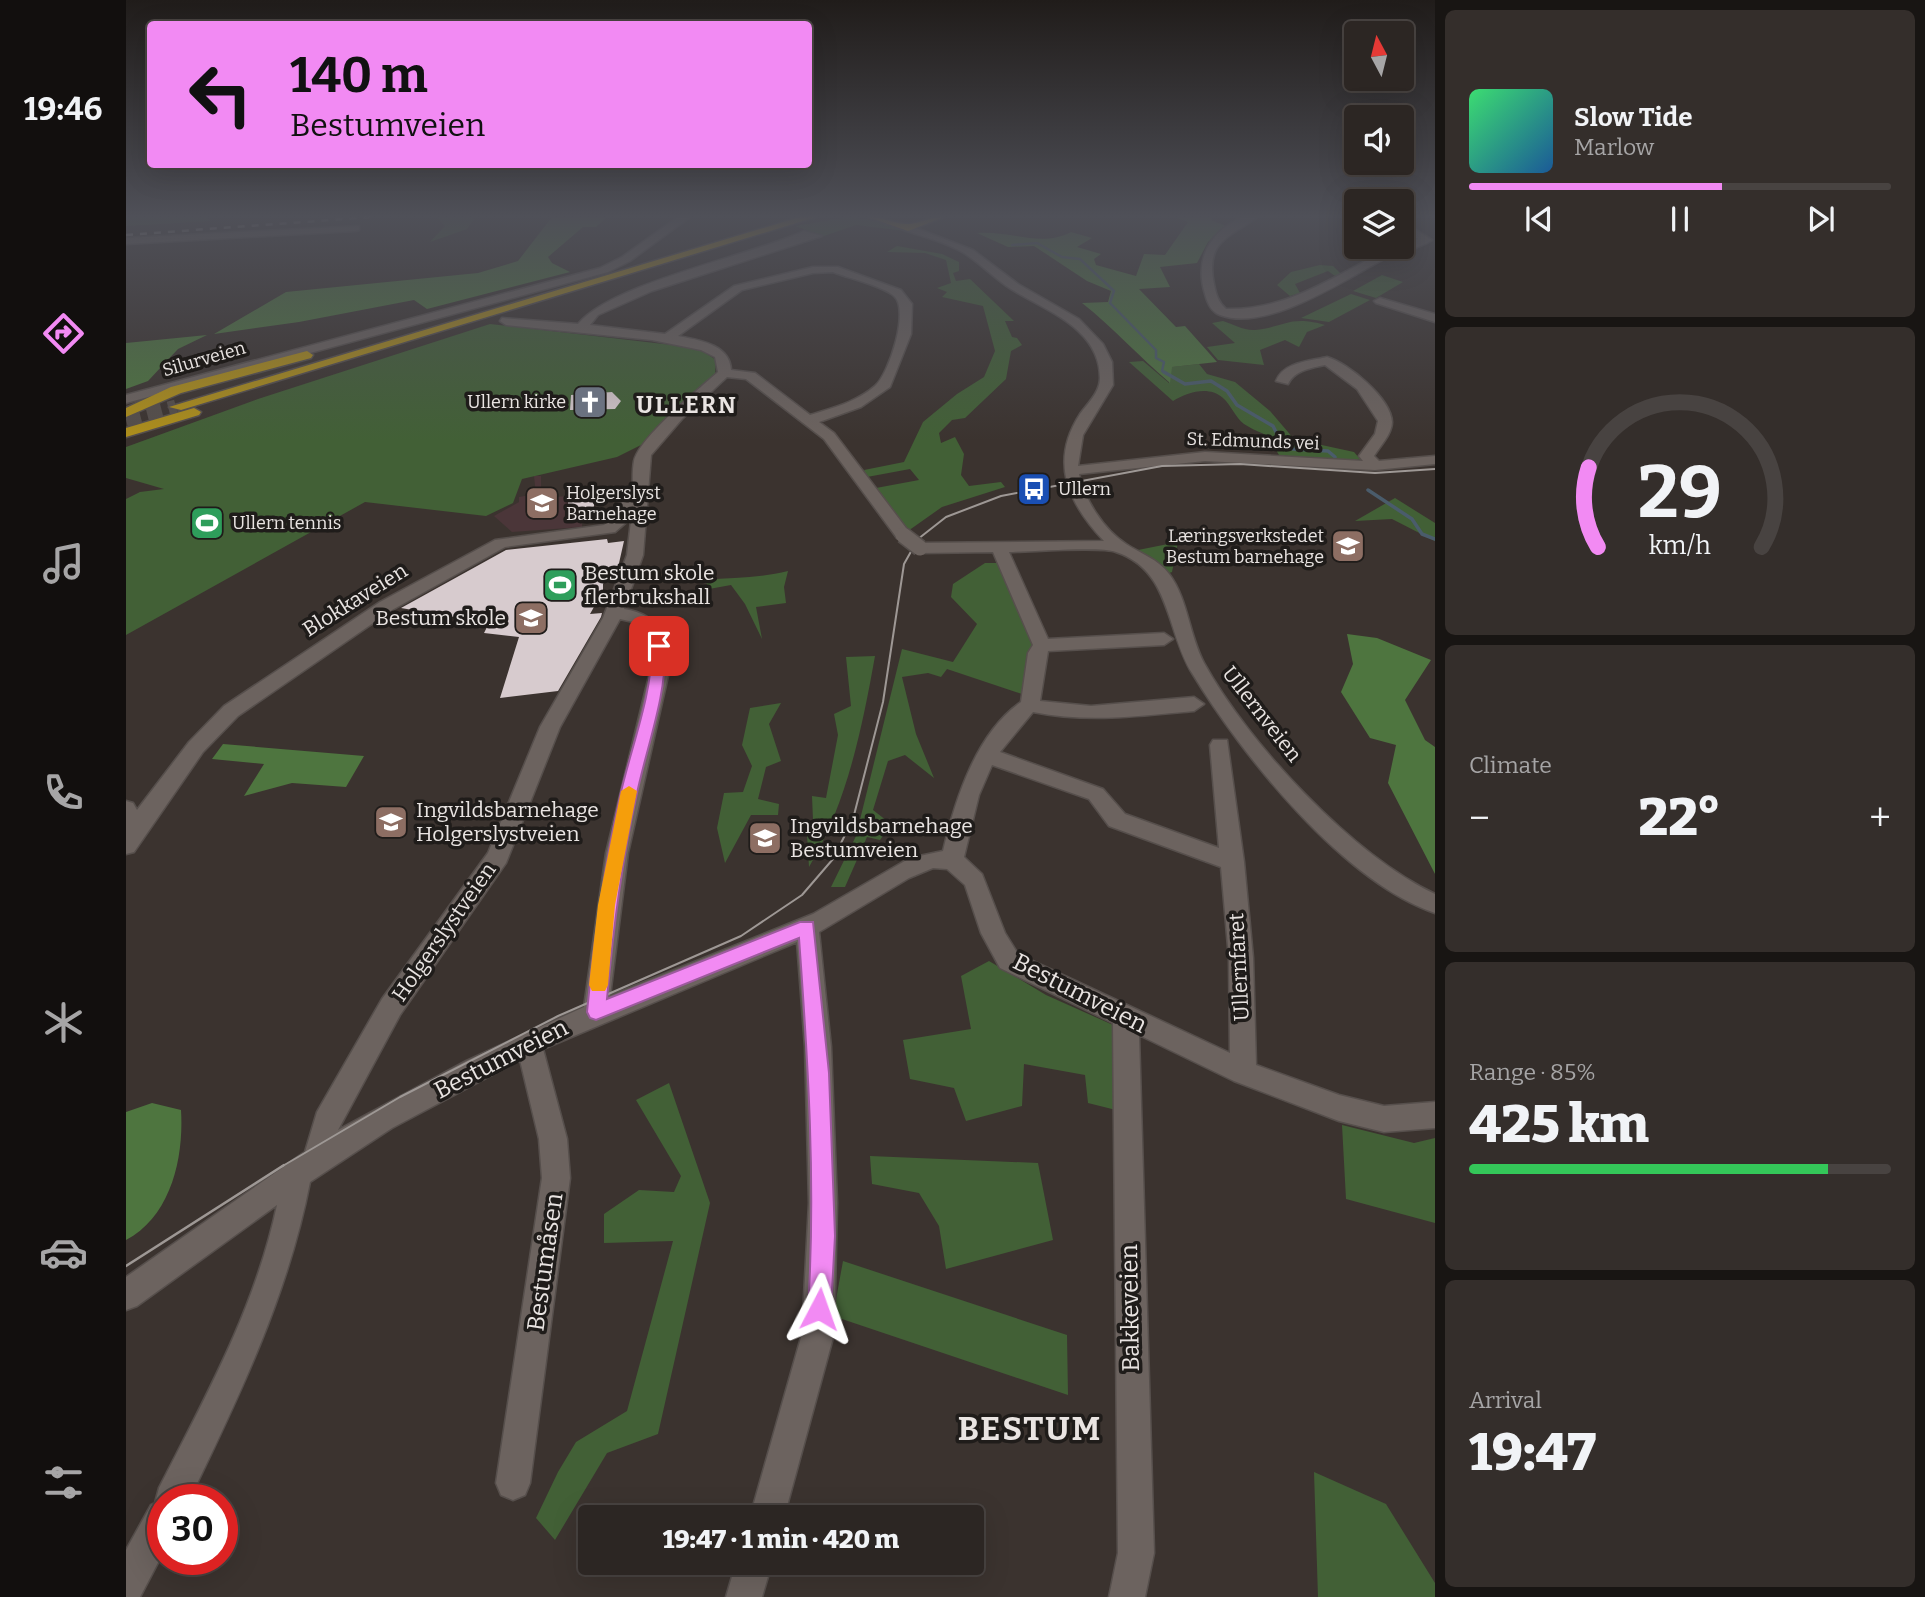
<!DOCTYPE html>
<html lang="en">
<head>
<meta charset="utf-8">
<style>
	:root { --surface:#2c2623; --page:#342e2b; --text:#f1f3f6; --muted:#a6a5a6; --line:#484341; --accent:#f28af3 }
	body { margin:0; font-family:Bitter,serif; background:var(--page); color:var(--text); height:100vh; display:flex; flex-direction:column; font-size:26px; white-space:nowrap }
	* { box-sizing:border-box; margin:0 }
	p { font-size:23px; color:var(--muted) }
	.icon { flex:none; width:38px; height:38px; fill:none; stroke:currentColor; stroke-width:2; stroke-linecap:round; stroke-linejoin:round }
	.map { position:relative; flex:1; overflow:hidden }
	.drawer { display:flex; flex-direction:column; gap:10px; padding:10px; background:#181513; width:490px }
	.drawer>* { flex:none }
	.banner { position:absolute; left:21px; top:21px; width:665px; height:147px; border-radius:7px; box-shadow:0 7px 28px #0002,0 0 0 2px var(--line); background:#f28af3; color:#111; overflow:hidden }
	.needle { width:46px; rotate:353deg }
	.buttons { position:absolute; left:1218px; top:21px; display:grid; gap:14px }
	.buttons a { display:grid; place-items:center; width:70px; height:70px; border-radius:7px; background:var(--surface); box-shadow:0 7px 28px #0002,0 0 0 2px var(--line); font-size:35px }
	.speed { position:absolute; left:21px; top:1484px; display:flex; gap:14px; font-size:35px; font-weight:700; text-align:center }
	.speed>* { display:grid; place-content:center; width:91px; height:91px; border-radius:50%; background:var(--surface); box-shadow:0 7px 28px #0002,0 0 0 2px var(--line); line-height:1 }
	.speed .limit { border:10px solid #d22; background:#fff; color:#111 }
	.pin { position:absolute; display:grid; place-items:center; width:60px; height:60px; color:#fff; margin:-30px; border-radius:14px; box-shadow:0 4px 10px #0006 }
	.me { position:absolute; width:77px; margin:-38px; rotate:4deg; stroke-linejoin:round; filter:drop-shadow(0 0 5px #0008) }
	.turn { display:flex; align-items:center; gap:24px; height:147px; padding:0 28px; font-size:32px }
	.turn .icon { width:91px; height:91px; stroke-width:2.5 }
	.turn b { display:block; font-size:49px; line-height:60px }
	.big { font-size:52px; font-weight:800; line-height:1.1 }
	.drawer .card { flex:1; display:flex; flex-direction:column; justify-content:center; gap:10px; min-width:0; padding:0 24px; border-radius:10px; background:var(--page) }
	.drawer .dial { align-items:center; gap:0 }
	.dial svg { height:182px; overflow:visible; fill:none; stroke:var(--line); stroke-width:7; stroke-linecap:round; text-anchor:middle }
	.dial text { fill:var(--text); stroke:none }
	.song { display:flex; align-items:center; gap:21px }
	.cover { width:84px; height:84px; border-radius:10px; background:linear-gradient(135deg,hsl(140 70% 55%),hsl(210 70% 35%)) }
	.played { height:7px; border-radius:4px; background:linear-gradient(90deg,var(--accent) 60%,var(--line) 60%) }
	.keys { display:flex; justify-content:space-around; direction:ltr }
	.heat { display:flex; justify-content:space-between; align-items:center; font-size:38px; direction:ltr }
	.charge { height:10px; border-radius:5px; background:linear-gradient(90deg,#34c759 85%,var(--line) 0) }
	.trip { position:absolute; left:452px; top:1505px; width:406px; height:70px; border-radius:7px; background:var(--surface); box-shadow:0 7px 28px #0002,0 0 0 2px var(--line); font-weight:800; line-height:70px; text-align:center }
	main { display:flex; flex:1; min-height:0 }
	.tabs { display:flex; flex-direction:column; width:126px; justify-content:space-around; align-items:center; background:#120f0e; color:var(--muted) }
	.tabs .icon { width:49px; height:49px }
	.tabs .selected { color:var(--accent) }
	.tabs b { font-size:32px; color:var(--text) }
	.map>svg:first-child { display:block }
	.education { fill:#4b3639 }
	.green { fill:#426036 }
	.forest { fill:#4e753f }
	.lines { fill:none; stroke-linecap:round; stroke-linejoin:round }
	.stream-far1 { stroke:#4a5c6b; stroke-width:2.5 }
	.stream { stroke:#4a5c6b; stroke-width:3.5 }
	.building { fill:#d7cbce }
	.highway-tunnel { stroke:#554e4a; stroke-width:15; stroke-dasharray:15 7; stroke-linecap:butt }
	.minor-casing { stroke:#564f4c; stroke-width:3 }
	.highway-casing { stroke:#564f4c; stroke-width:3 }
	.minor { fill:#6c635f; fill-rule:evenodd }
	.highway { fill:#af8f1a; fill-rule:evenodd }
	.tram-far1 { stroke:#9e9895; stroke-width:2 }
	.tram { stroke:#9e9895; stroke-width:2.5 }
	.rail { stroke:#9e9895; stroke-width:2.5; stroke-dasharray:7 7; stroke-linecap:butt }
	.minor-bridge-casing { stroke:#564f4c; stroke-width:18; stroke-linecap:butt }
	.minor-bridge { stroke:#6c635f; stroke-width:15 }
	.route { fill:#f28af3; stroke:#9d5a9e; stroke-width:2 }
	.slow { fill:#f59e0b }
	.labels { text-anchor:middle; dominant-baseline:central; stroke-width:7; stroke-linejoin:round; paint-order:stroke }
	.far-street-label { font-size:18px; fill:#e9e4e2; stroke:#1f1c1a }
	.far-poi-label { font-size:18px; fill:#e9e4e2; stroke:#1f1c1a; text-anchor:start }
	.poi-label { font-size:21px; fill:#e9e4e2; stroke:#1f1c1a; text-anchor:start }
	.street-label { font-size:21px; fill:#e9e4e2; stroke:#1f1c1a }
	.far-district-label { font-size:23px; font-weight:bold; letter-spacing:2px; fill:#e9e4e2; stroke:#1f1c1a }
	.near-street-label { font-size:24px; fill:#e9e4e2; stroke:#1f1c1a }
	.near-district-label { font-size:33px; font-weight:bold; letter-spacing:2px; fill:#e9e4e2; stroke:#1f1c1a }
</style>
</head>
<body>
<main>
<nav class="tabs">
<b>19:46</b>
<svg class="icon selected" aria-label="directions" viewBox="0 0 24 24"><path d="M12 3l9 9-9 9-9-9zM9 14v-3h6M13 9l2 2-2 2"/></svg>
<svg class="icon" aria-label="music" viewBox="0 0 24 24"><path d="M9 18V5l10-2v13"/><circle cx="6" cy="18" r="3"/><circle cx="16" cy="16" r="3"/></svg>
<svg class="icon" aria-label="phone" viewBox="0 0 24 24"><path d="M5 4h4l2 5-3 2q2 4 5 5l2-3 5 2v4C11 20 4 13 5 4z"/></svg>
<svg class="icon" aria-label="climate" viewBox="0 0 24 24"><path d="M12 3v18M4 7l16 10M4 17L20 7"/></svg>
<svg class="icon" aria-label="car" viewBox="0 0 24 24"><path d="M5 17H2v-5l4-1 3-4h7l3 4 3 1v5h-3M9 17h6M6 11h13"/><circle cx="7" cy="17" r="2"/><circle cx="17" cy="17" r="2"/></svg>
<svg class="icon" aria-label="filters" viewBox="0 0 24 24"><path d="M4 7h16M4 17h16"/><circle cx="9" cy="7" r="2"/><circle cx="15" cy="17" r="2"/></svg>
</nav>
<div class="map">
<svg width="1309" height="1597" viewBox="0 0 1309 1597">
	<rect width="100%" height="100%" fill="#3b332f"/>
	<path class="education" d="M408 476H415V498L442 496 443 520 456 519V527L386 532 368 516 393 502V497L410 494Z"/>
	<path class="green" d="M0 217H79L85 221 0 226Z
		M311 217H349L341 229 304 242 319 226Z
		M723 217 755 222 779 231 730 225 698 236 669 226Z
		M771 246 816 254 833 262V271L827 273 830 281 844 279 888 321H879L886 337 891 338 896 345 885 351 880 379 839 418 826 420 813 433 815 443 829 437 838 454 835 475 843 486 875 482 879 487 816 507 782 531 750 488 793 480 784 469 741 477 738 470 778 462 797 422 831 394 858 377 869 351 857 306 816 297 821 292 811 288 825 283 820 260 799 253 761 252Z
		M1194 265 1207 266 1215 274 1212 278 1202 271 1169 284 1174 293 1164 296 1151 285 1165 272Z
		M1256 275 1277 282 1250 298 1227 291Z
		M1225 294 1244 300 1203 322 1175 318Z
		M1097 321C1106 324 1119 331 1129 330 1159 327 1164 315 1199 325L1181 332 1173 347 1159 340 1134 350 1138 365 1092 360 1081 347 1109 343 1086 323Z
		M364 324 572 348 590 360 589 375 558 400 519 443 491 457 396 479 387 503 360 516 239 502 0 635V499L14 492 38 489 0 478V447L132 399Z
		M1017 361 1043 383 1045 367 1073 364 1081 374 1109 382 1144 411 1168 439 1228 452 1234 459 1223 462 1153 455C1138 427 1142 439 1118 424 1109 417 1105 405 1097 398 1082 385 1061 393 1047 401L1003 362Z
		M1269 498 1309 523V541L1266 519 1229 521Z
		M1052 542 1046 572 1041 574 1012 550Z
		M859 563H872L908 635 899 695 821 669 815 677 802 673 776 677 790 734 808 778 779 755 762 761 747 810 765 824 754 840 741 837 719 887H705L730 836 776 649 827 662 851 624 825 597 827 584Z
		M662 571 658 587 660 603 630 607 636 639 619 604 605 585 583 589 579 580C607 577 635 578 662 571Z
		M749 656C736 729 721 803 683 867L681 835 687 820 686 796 700 798 712 735 708 714 725 706 720 657Z
		M655 703 643 724 655 761 640 767 632 799 653 804 652 815H625L599 863 591 828 598 793 617 792 626 766 616 745 624 708Z
		M863 961 920 995 996 1029 994 1111 962 1103 959 1075 898 1064 896 1106 840 1121 828 1088 784 1079 777 1040 845 1029 835 976Z
		M543 1083 584 1203 532 1434 481 1453 429 1540 410 1518 432 1472 450 1442 501 1411 547 1241 478 1243V1214L513 1190 548 1192 555 1176 510 1100Z
		M1216 1125 1288 1143 1309 1138V1223L1220 1199Z
		M744 1156 912 1163 927 1240 820 1269 813 1226 793 1193 746 1184Z
		M717 1261 941 1335 942 1395 707 1316Z
		M1188 1472 1260 1504 1309 1583V1597H1192Z"/>
	<path class="forest" d="M426 217H481L470 227H457L422 257 426 263 444 272 301 309 288 300 173 322 88 334 160 292 352 273 392 261Z
		M1048 217H1087L1085 220 1100 226 1082 242 1071 263 1034 267 1044 287 1013 289 1050 327 1059 326 1091 362 1046 367 1044 383C1013 357 988 328 956 303L982 302 985 291 961 281 908 246 882 247 851 233C885 230 915 248 945 232L966 238 951 247 975 254 968 259 970 265 1010 276 1018 254 1039 255 1062 222Z
		M81 335 52 349 22 381 0 389V343Z
		M1221 634 1251 638 1305 660 1279 700 1299 740 1309 747V874L1262 783 1270 745 1244 738 1215 692 1227 664Z
		M97 744 238 756 220 787 166 783 118 796 138 764 86 759Z
		M26 1103 55 1110C58 1158 45 1216 0 1240V1112Z"/>
	<g class="lines">
		<path class="stream-far1" d="M886 245 911 243 936 257 954 259 988 291 984 303 1030 350V358L1038 362 1036 371 1041 374"/>
		<path class="stream" d="M1038 372 1059 384 1085 381 1101 391 1111 405 1147 426 1156 444 1167 449 1202 451 1209 457
			M1242 490 1286 519 1296 534 1309 539"/>
	</g>
	<path class="building" d="M486 392 495 401 489 409 444 410 445 395Z
		M468 487V511L442 513V489Z
		M481 539 482 543 498 541 491 572 483 573 477 584V591L464 614 476 613 475 617 432 691 374 698 393 637 358 633 363 623 275 608 380 550Z"/>
	<g class="lines">
		<path class="highway-tunnel" d="M0 420 50 407"/>
		<g class="minor-casing">
			<path id="minor" d="M552 217H564L504 261 482 272 0 403V395L474 268 496 257Z
				M1117 217H1131C1103 238 1079 241 1088 284 1090 294 1092 302 1100 309 1163 311 1212 273 1267 247H1276V243L1292 239 1276 228V221L1306 240C1295 248 1276 251 1262 257 1221 278 1142 333 1094 315 1085 312 1081 302 1079 294 1068 259 1084 231 1117 217Z
				M782 225 847 250 892 284 953 319 977 344 986 362 987 385 957 435 952 466 1079 452 1237 461 1233 456 1249 434 1252 421 1231 389 1199 365C1185 368 1169 370 1162 384L1150 381C1157 362 1184 361 1201 357 1222 363 1265 398 1266 422 1266 434 1254 446 1248 456L1253 461 1309 456V464L1249 470 1079 461 953 474C959 500 977 529 1000 544 1015 554 1032 559 1043 574 1062 599 1063 635 1078 663 1122 743 1226 855 1309 894V913C1217 882 1115 754 1066 673 1040 631 1045 570 990 552 974 546 905 552 883 552L922 639 1038 633 1047 639 1038 645 922 651 914 701 965 706 1068 697 1078 704 1068 711C1014 716 961 723 907 712L874 752 977 789 999 814 1093 848 1084 745 1087 740H1101L1118 862 1127 958 1130 1065 1213 1095 1258 1106 1309 1102V1128L1258 1132 1213 1121 1108 1081 1013 1035 1028 1553 1019 1597H983L992 1553 987 1023 874 968 855 933 839 885 821 869 807 868 783 878 693 932 705 1047 711 1203 708 1334 658 1517H624L676 1334 683 1203 679 1047 671 942 417 1049 441 1139 444 1178 404 1483 399 1495 387 1500 375 1495 370 1483 416 1178 413 1139 394 1060 266 1128 184 1182C162 1295 113 1397 63 1500H37V1553L14 1597H0V1550L25 1505 29 1503 33 1488C79 1398 130 1306 151 1205L11 1306 0 1310V1277L179 1152 191 1112 256 999 362 853 414 727 477 618 501 555 507 504 504 519 489 532 379 547 266 610 112 716 77 752 8 852 0 854V801L7 803 11 810 63 742 98 706 254 602 369 540 478 525 488 517 493 499 507 494C507 484 506 471 508 461 513 438 573 389 592 372L589 357 575 350 526 340 380 325 374 321 376 318 452 324C486 283 624 256 678 231L696 236 526 291 472 315 464 325 539 334 608 286 687 267H712L775 290 786 304 785 334 764 387 735 407 693 422 708 433 783 532V538H771L698 439 620 379 601 377 556 419 525 455 517 555 498 609C537 615 543 641 542 676L502 853 484 996 687 914 784 858 817 851C829 800 850 733 895 702L902 653 907 645 867 552 794 553 786 548 794 543 978 541C942 503 923 462 954 414 962 403 974 392 974 378 974 328 920 311 885 289 868 278 855 264 838 253 820 242 798 237 778 230V226ZM707 272C722 278 757 286 768 296 784 310 763 374 749 386 731 402 706 408 684 415L629 373 605 370C604 344 572 340 552 336L616 290 687 273ZM494 619 507 622C524 639 524 654 523 676L480 853 458 1007 340 1061 212 1130 274 1015 380 863 434 727ZM866 765 963 799 983 826 1095 867 1103 958 1104 1053 892 954 879 933 856 874 838 857 853 795Z
				M233 226V230L229 231 0 244V238Z
				M1254 298 1309 314V322L1250 303 1248 301Z
				M610 1563H646L636 1597H600Z"/>
		</g>
		<g class="highway-casing">
			<path id="highway" d="M674 217H690L55 410 43 407Z
				M742 217C756 217 772 225 783 224 795 223 805 217 818 217L782 231Z
				M181 351 187 355 185 358 55 393 0 417V408L45 387Z
				M68 408 75 412 73 415 0 437V428Z"/>
		</g>
		<use href="#minor" class="minor"/>
		<use href="#highway" class="highway"/>
		<path class="tram-far1" d="M155 1167 274 1097 432 1016 615 936 676 895 707 859 727 819 757 702 778 564 792 539 820 517 875 496 1036 466 1114 464 1249 473 1309 469"/>
		<path class="tram" d="M0 1266 158 1165"/>
		<path class="rail" d="M0 235 245 217"/>
		<g class="minor-bridge-casing">
			<path id="minor-bridge" d="M777 535 794 548"/>
		</g>
		<use href="#minor-bridge" class="minor-bridge"/>
	</g>
	<linearGradient id="sky" x2="0" y2="1"><stop stop-color="#201c1a"/><stop offset="0.49" stop-color="#4f5058"/><stop offset="1" stop-color="#4f5058" stop-opacity="0"/></linearGradient>
	<rect width="1309" height="441" fill="url(#sky)"/>
	<path class="route" d="M533 641 539 646C541 697 520 748 510 798 495 865 487 931 481 999L674 922H687L703 1073 709 1236 705 1309 701 1318 693 1321 685 1318 682 1309C690 1185 682 1062 673 938L470 1020 464 1018 461 1012C468 939 478 868 494 796 505 747 526 696 526 646Z"/>
	<path class="slow" d="M503 786 511 791 489 905 482 985 479 991H466L463 985 472 905 495 791Z"/>
	<defs>
		<g id="church-square" transform="scale(1.75)"><rect x="-9" y="-9" width="18" height="18" rx="4" fill="#6b7280" stroke="#1f1c1a"/><path d="M-1.2-6h2.4v3.5h3.3v2.4h-3.3V6h-2.4V-.1h-3.3v-2.4h3.3Z" fill="#fff"/></g>
		<g id="bus-square" transform="scale(1.75)"><rect x="-9" y="-9" width="18" height="18" rx="4" fill="#1a4fb4" stroke="#1f1c1a"/><path d="M-5-6H5V4H4V6H2V4H-2V6H-4V4H-5ZM-3.5-4V0h7V-4ZM-3.5 1.2v1.5H-2V1.2ZM2 1.2v1.5H3.5V1.2Z" fill="#fff"/></g>
		<g id="school-square" transform="scale(1.75)"><rect x="-9" y="-9" width="18" height="18" rx="4" fill="#8d6e63" stroke="#1f1c1a"/><path d="M0-5L7-2L0 1L-7-2ZM-4 1L0 2.5L4 1V4Q0 6-4 4Z" fill="#fff"/></g>
		<g id="stadium-square" transform="scale(1.75)"><rect x="-9" y="-9" width="18" height="18" rx="4" fill="#2e9e5b" stroke="#1f1c1a"/><path d="M0-5a6.5 5 0 1 0 0 10a6.5 5 0 1 0 0-10ZM-3.5-1.8h7v3.6h-7Z" fill="#fff"/></g>
	</defs>
	<g fill-rule="evenodd">
		<use href="#church-square" x="464" y="402"/>
		<use href="#bus-square" x="908" y="489"/>
		<use href="#school-square" x="416" y="503"/>
		<use href="#stadium-square" x="81" y="523"/>
		<use href="#school-square" x="1222" y="546"/>
		<use href="#stadium-square" x="434" y="585"/>
		<use href="#school-square" x="405" y="618"/>
		<use href="#school-square" x="265" y="822"/>
		<use href="#school-square" x="639" y="838"/>
	</g>
	<g class="labels">
		<g class="far-street-label">
			<text transform="translate(78 359) rotate(-16)">Silurveien</text>
			<text transform="translate(1127 441) rotate(2)">St. Edmunds vei</text>
		</g>
		<g class="far-poi-label">
			<text x="440" y="402" text-anchor="end">Ullern kirke</text>
			<text x="932" y="489">Ullern</text>
			<text x="440" y="493">Holgerslyst<tspan x="440" dy="21">Barnehage</tspan></text>
			<text x="106" y="523">Ullern tennis</text>
			<text x="1198" y="536" text-anchor="end">Læringsverkstedet<tspan x="1198" dy="21">Bestum barnehage</tspan></text>
		</g>
		<g class="poi-label">
			<text x="458" y="573">Bestum skole<tspan x="458" dy="24">flerbrukshall</tspan></text>
			<text x="380" y="618" text-anchor="end">Bestum skole</text>
			<text x="290" y="810">Ingvildsbarnehage<tspan x="290" dy="24">Holgerslystveien</tspan></text>
			<text x="664" y="826">Ingvildsbarnehage<tspan x="664" dy="24">Bestumveien</tspan></text>
		</g>
		<g class="street-label">
			<text transform="translate(229 600) rotate(-32)">Blokkaveien</text>
			<text transform="translate(1136 714) rotate(52)">Ullernveien</text>
			<text transform="translate(318 932) rotate(-55)">Holgerslystveien</text>
			<text transform="translate(1113 967) rotate(-93)">Ullernfaret</text>
		</g>
		<g class="far-district-label">
			<text x="561" y="405">ULLERN</text>
		</g>
		<g class="near-street-label">
			<text transform="translate(954 993) rotate(27)">Bestumveien</text>
			<text transform="translate(375 1059) rotate(-27)">Bestumveien</text>
			<text transform="translate(419 1262) rotate(-82)">Bestumåsen</text>
			<text transform="translate(1004 1308) rotate(-91)">Bakkeveien</text>
		</g>
		<g class="near-district-label">
			<text x="904" y="1429">BESTUM</text>
		</g>
	</g>
</svg>
<div class="buttons">
<a><svg class="needle" viewBox="-14 -14 28 28"><path d="M0-13l5 13h-10z" fill="#e53935"/><path d="M0 13l5-13h-10z" fill="#a6a5a6"/></svg></a>
<a><svg class="icon" aria-label="sound" viewBox="0 0 24 24"><path d="M4 9h4l5-4v14l-5-4H4zM17 9q2 3 0 6"/></svg></a>
<a><svg class="icon" aria-label="layers" viewBox="0 0 24 24"><path d="M12 4l9 5-9 5-9-5zM3 14l9 5 9-5"/></svg></a>
</div>
<div class="speed"><div class="limit">30</div></div>
<div class="pin" style="left:533px;top:646px;background:#d93025"><svg class="icon" aria-label="arrive" viewBox="0 0 24 24"><path d="M6 21V4h12l-3 4 3 4H6"/></svg></div>
<svg class="me" style="left:693px;top:1309px" viewBox="-20 -20 40 40"><path d="M0-17L14 15 0 8-14 15z" fill="#f28af3" stroke="#fff" stroke-width="4"/></svg>
<div class="trip">19:47 · 1 min · 420 m</div>
<div class="banner">
<div class="turn"><svg class="icon" aria-label="left" viewBox="0 0 24 24"><path d="M17 20v-9H6M10 6l-5 5 5 5"/></svg><div><b>140 m</b>Bestumveien</div></div>
</div>
</div>
<section class="drawer">
<div class="card">
<div class="song"><i class="cover"></i><div><b>Slow Tide</b><p>Marlow</p></div></div>
<div class="played"></div>
<div class="keys"><svg class="icon" aria-label="previous" viewBox="0 0 24 24"><path d="M18 5L8 12l10 7zM5 5v14"/></svg><svg class="icon" aria-label="pause" viewBox="0 0 24 24"><path d="M8 5v14M16 5v14"/></svg><svg class="icon" aria-label="next" viewBox="0 0 24 24"><path d="M6 5l10 7-10 7zM19 5v14"/></svg></div>
</div>
<div class="card dial"><svg viewBox="0 0 100 80">
<path d="M14 69A42 42 0 1 1 86 69"/>
<path d="M14 69A42 42 0 0 1 10 34" stroke="#f28af3"/>
<text x="50" y="56" font-size="32" font-weight="700">29</text>
<text x="50" y="72" font-size="11">km/h</text>
</svg></div>
<div class="card"><p>Climate</p>
<div class="heat"><a>−</a><b class="big">22°</b><a>+</a></div>
</div>
<div class="card"><p>Range · 85%</p><b class="big">425 km</b><div class="charge"></div></div>
<div class="card"><p>Arrival</p><b class="big">19:47</b></div>
</section>
</main>
</body>
</html>
